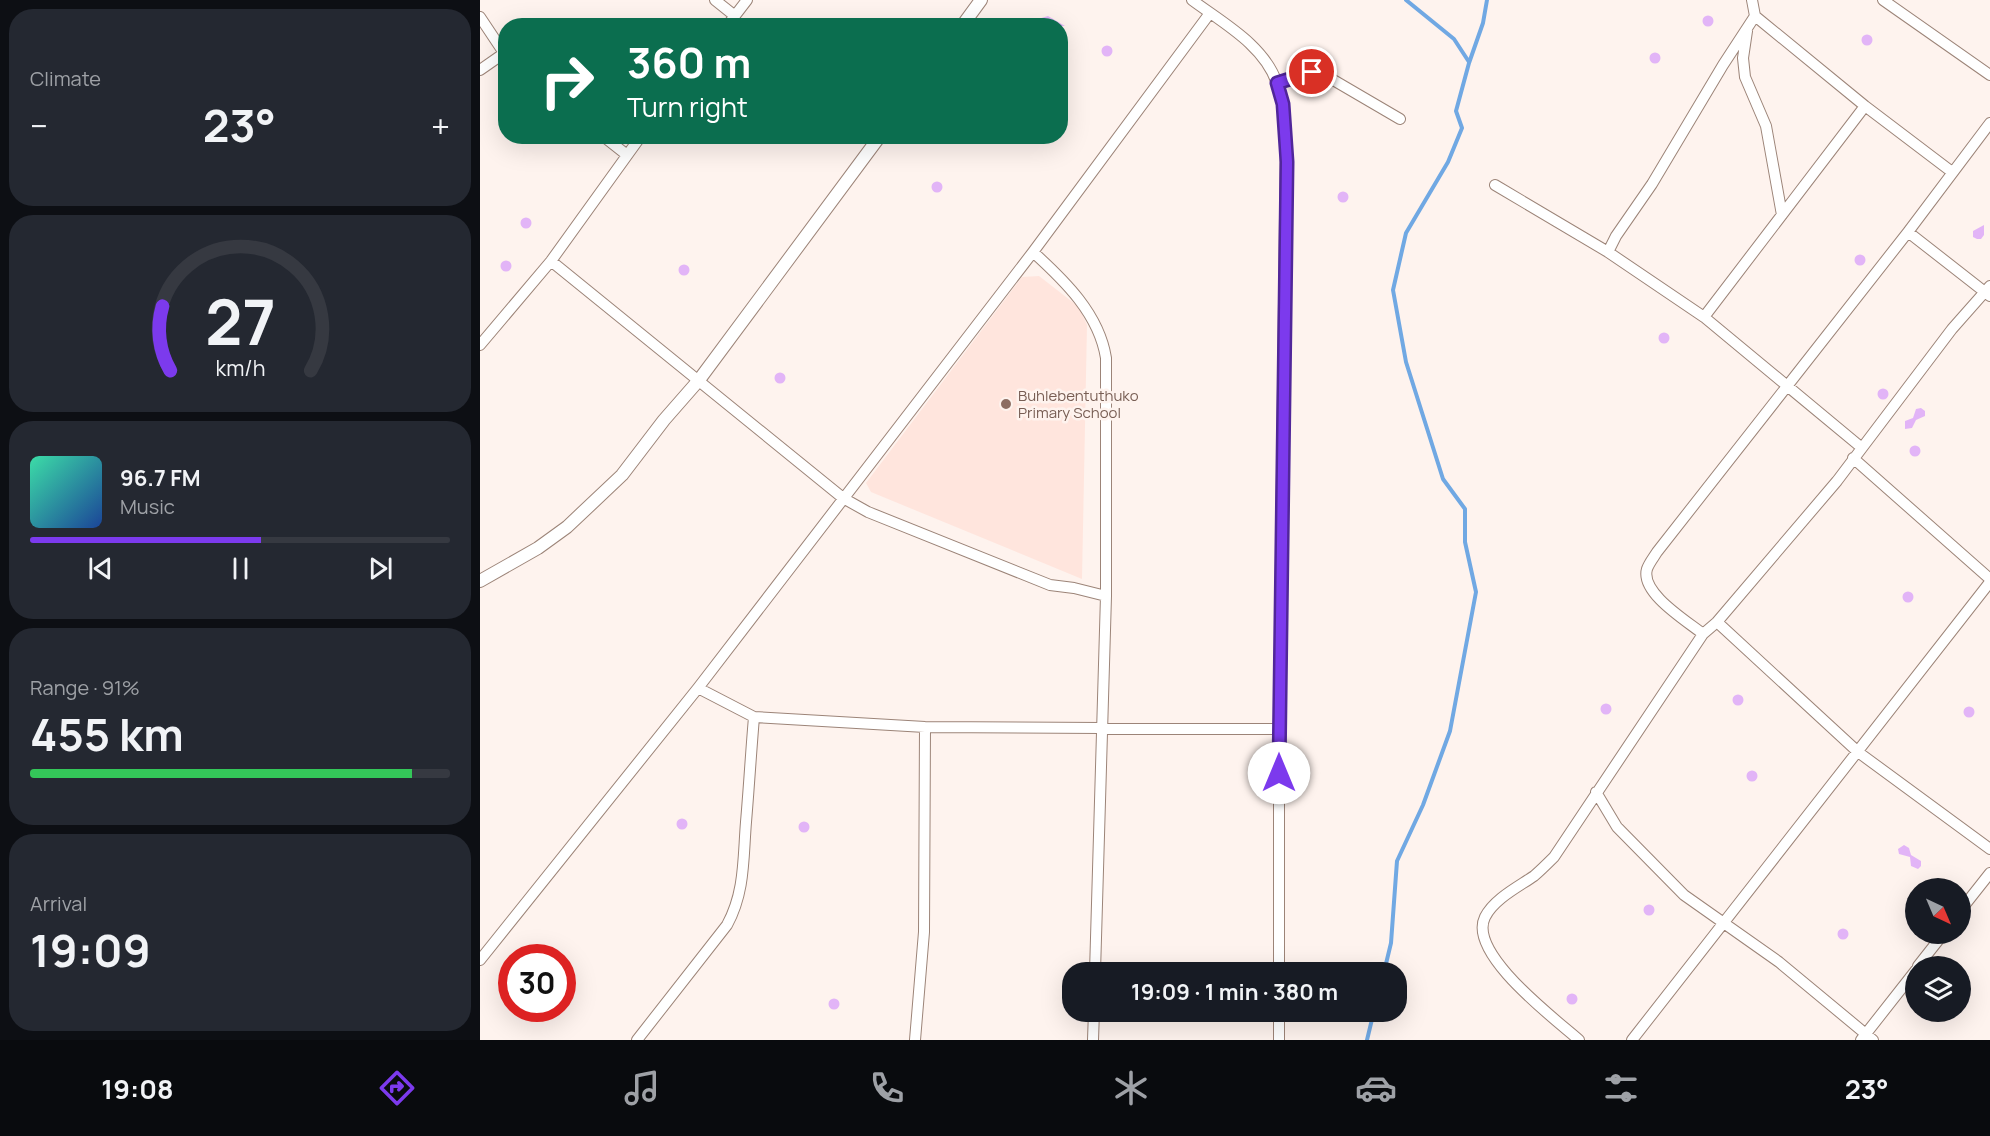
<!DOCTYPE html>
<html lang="en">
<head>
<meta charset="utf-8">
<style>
	:root { --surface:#171b24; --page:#242831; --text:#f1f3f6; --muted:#9ea1a6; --line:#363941; --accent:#7c3aed }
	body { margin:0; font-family:Manrope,sans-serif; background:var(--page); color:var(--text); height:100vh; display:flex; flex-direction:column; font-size:22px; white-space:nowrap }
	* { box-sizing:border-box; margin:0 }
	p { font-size:20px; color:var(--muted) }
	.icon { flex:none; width:33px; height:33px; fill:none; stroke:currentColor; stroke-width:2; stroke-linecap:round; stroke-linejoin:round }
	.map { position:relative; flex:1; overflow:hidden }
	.drawer { display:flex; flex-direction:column; gap:9px; padding:9px; background:#0d0f14; width:480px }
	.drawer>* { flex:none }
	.banner { position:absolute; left:18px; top:18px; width:570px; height:126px; border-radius:24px; box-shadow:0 6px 24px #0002; background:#0b6e4f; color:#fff; overflow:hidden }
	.needle { width:39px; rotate:136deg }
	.buttons { position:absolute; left:1425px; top:878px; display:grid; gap:12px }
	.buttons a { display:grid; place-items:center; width:66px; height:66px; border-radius:50%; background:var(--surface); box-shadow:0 6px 24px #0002; font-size:30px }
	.speed { position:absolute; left:18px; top:944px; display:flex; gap:12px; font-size:30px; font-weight:700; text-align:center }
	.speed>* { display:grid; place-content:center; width:78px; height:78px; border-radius:50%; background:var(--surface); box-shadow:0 6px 24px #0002; line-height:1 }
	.speed .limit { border:9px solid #d22; background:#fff; color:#111 }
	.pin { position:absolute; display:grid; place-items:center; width:51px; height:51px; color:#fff; margin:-26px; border:3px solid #fff; border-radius:50%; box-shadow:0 2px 6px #0007 }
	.me { position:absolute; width:66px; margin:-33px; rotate:0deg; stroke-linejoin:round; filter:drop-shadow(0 0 4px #0008) }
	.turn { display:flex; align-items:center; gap:21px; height:126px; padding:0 30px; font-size:27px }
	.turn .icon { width:78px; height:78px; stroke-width:2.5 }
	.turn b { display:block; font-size:42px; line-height:51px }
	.big { font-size:45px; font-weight:700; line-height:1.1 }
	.drawer .card { flex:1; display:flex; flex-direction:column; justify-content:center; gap:9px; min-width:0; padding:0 21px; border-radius:24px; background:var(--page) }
	.drawer .dial { align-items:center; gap:0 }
	.dial svg { height:156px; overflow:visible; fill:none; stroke:var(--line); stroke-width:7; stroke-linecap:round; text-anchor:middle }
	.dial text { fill:var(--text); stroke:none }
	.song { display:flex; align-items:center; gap:18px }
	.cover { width:72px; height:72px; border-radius:9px; background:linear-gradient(135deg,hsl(160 70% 55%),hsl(220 70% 35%)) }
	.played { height:6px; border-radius:3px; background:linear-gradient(90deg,var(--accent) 55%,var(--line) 55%) }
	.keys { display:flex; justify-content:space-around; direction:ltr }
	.heat { display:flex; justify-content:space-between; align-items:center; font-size:33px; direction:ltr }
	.charge { height:9px; border-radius:4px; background:linear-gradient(90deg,#34c759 91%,var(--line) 0) }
	.trip { position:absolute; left:582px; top:962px; width:345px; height:60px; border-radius:24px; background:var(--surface); box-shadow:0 6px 24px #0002; font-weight:700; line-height:60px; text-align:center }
	.menu { display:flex; height:96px; justify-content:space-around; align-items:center; background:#090b0e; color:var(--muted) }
	.menu .icon { width:42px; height:42px }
	.menu .selected { color:var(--accent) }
	.menu b { font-size:27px; color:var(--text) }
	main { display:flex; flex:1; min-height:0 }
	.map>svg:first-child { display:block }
	.education { fill:#ffe5dd }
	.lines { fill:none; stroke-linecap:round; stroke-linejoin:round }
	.stream { stroke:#70a8e3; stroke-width:4 }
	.building { fill:#e2b4f7 }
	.minor-casing { stroke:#9c8478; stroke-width:12 }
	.tertiary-casing { stroke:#9c8478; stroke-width:14 }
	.minor { stroke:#fff; stroke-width:10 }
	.tertiary { stroke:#fff; stroke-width:12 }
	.route-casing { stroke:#51269a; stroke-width:15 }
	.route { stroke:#7c3aed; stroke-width:10 }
	.education-dot { fill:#8d6e63; stroke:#fef3ee; stroke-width:2 }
	.labels { text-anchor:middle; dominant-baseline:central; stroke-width:5; stroke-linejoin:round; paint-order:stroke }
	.education-label { font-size:15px; fill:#785e54; stroke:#fef3ee; text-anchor:start }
</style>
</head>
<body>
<main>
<section class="drawer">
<div class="card"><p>Climate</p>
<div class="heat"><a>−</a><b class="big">23°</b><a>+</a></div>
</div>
<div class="card dial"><svg viewBox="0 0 100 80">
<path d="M14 69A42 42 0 1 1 86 69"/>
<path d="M14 69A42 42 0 0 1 10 36" stroke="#7c3aed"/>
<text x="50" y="56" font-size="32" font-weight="700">27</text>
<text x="50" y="72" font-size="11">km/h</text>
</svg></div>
<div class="card">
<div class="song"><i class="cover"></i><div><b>96.7 FM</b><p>Music</p></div></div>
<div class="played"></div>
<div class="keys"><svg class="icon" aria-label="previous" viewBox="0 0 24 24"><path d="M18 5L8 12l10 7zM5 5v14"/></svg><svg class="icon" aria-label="pause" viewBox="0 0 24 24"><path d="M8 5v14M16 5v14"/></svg><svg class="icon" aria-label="next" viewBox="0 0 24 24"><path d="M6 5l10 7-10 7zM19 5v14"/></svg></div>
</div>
<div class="card"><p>Range · 91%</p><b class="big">455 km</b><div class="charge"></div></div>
<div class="card"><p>Arrival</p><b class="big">19:09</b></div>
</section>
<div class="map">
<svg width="1510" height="1040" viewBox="0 0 1510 1040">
	<rect width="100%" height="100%" fill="#fef3ee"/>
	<path class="education" d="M559 276 599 307 607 325 602 579 391 492 386 483 542 277Z"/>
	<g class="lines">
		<path class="stream" d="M926 0 974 39 989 62
			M904 972 911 943 917 861 943 805 970 731 996 592 985 542V509L963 479 926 362 913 290 926 233 968 162 982 128 976 111 989 63 1003 23 1007 0
			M887 1040 894 1011"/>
	</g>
	<path class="building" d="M1222.5 21a5.5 5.5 0 1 1 11 0a5.5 5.5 0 1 1-11 0Z
		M568 16 585 26H546L545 23Z
		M1381.5 40a5.5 5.5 0 1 1 11 0a5.5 5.5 0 1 1-11 0Z
		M621.5 51a5.5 5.5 0 1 1 11 0a5.5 5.5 0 1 1-11 0Z
		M1169.5 58a5.5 5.5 0 1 1 11 0a5.5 5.5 0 1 1-11 0Z
		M451.5 187a5.5 5.5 0 1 1 11 0a5.5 5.5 0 1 1-11 0Z
		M857.5 197a5.5 5.5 0 1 1 11 0a5.5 5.5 0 1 1-11 0Z
		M40.5 223a5.5 5.5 0 1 1 11 0a5.5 5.5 0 1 1-11 0Z
		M1504 225V235L1501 239H1497L1493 237V231Z
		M1374.5 260a5.5 5.5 0 1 1 11 0a5.5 5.5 0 1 1-11 0Z
		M20.5 266a5.5 5.5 0 1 1 11 0a5.5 5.5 0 1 1-11 0Z
		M198.5 270a5.5 5.5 0 1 1 11 0a5.5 5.5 0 1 1-11 0Z
		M1178.5 338a5.5 5.5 0 1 1 11 0a5.5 5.5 0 1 1-11 0Z
		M294.5 378a5.5 5.5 0 1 1 11 0a5.5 5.5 0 1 1-11 0Z
		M1397.5 394a5.5 5.5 0 1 1 11 0a5.5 5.5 0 1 1-11 0Z
		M1441 408 1445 411V416L1436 420 1432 428 1425 429V421L1433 418 1436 409Z
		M1429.5 451a5.5 5.5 0 1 1 11 0a5.5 5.5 0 1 1-11 0Z
		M1422.5 597a5.5 5.5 0 1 1 11 0a5.5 5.5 0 1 1-11 0Z
		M1252.5 700a5.5 5.5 0 1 1 11 0a5.5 5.5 0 1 1-11 0Z
		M1120.5 709a5.5 5.5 0 1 1 11 0a5.5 5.5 0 1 1-11 0Z
		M1483.5 712a5.5 5.5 0 1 1 11 0a5.5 5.5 0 1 1-11 0Z
		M1266.5 776a5.5 5.5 0 1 1 11 0a5.5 5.5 0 1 1-11 0Z
		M196.5 824a5.5 5.5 0 1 1 11 0a5.5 5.5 0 1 1-11 0Z
		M318.5 827a5.5 5.5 0 1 1 11 0a5.5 5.5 0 1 1-11 0Z
		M1424 845 1429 848 1431 855 1441 861V866L1438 869 1431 866 1430 857 1419 854 1418 849Z
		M1163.5 910a5.5 5.5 0 1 1 11 0a5.5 5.5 0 1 1-11 0Z
		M1357.5 934a5.5 5.5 0 1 1 11 0a5.5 5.5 0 1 1-11 0Z
		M1086.5 999a5.5 5.5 0 1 1 11 0a5.5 5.5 0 1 1-11 0Z
		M348.5 1004a5.5 5.5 0 1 1 11 0a5.5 5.5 0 1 1-11 0Z"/>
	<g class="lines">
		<g class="minor-casing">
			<path id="minor" d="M235 0 255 16
				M712 0C743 23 784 45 797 83 803 99 804 116 806 133L799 729V972
				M1272 0 1275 16 1385 106 1472 172
				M1403 0 1510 75
				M0 17 26 56
				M247 26 267 0
				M1267 31 1263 58 1265 77 1286 126 1302 215
				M0 70 23 54
				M797 83 823 73 843 74 920 119
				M123 136 147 155
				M1015 185 1128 252
				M1428 232 1510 296
				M553 252C585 281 619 314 626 358V596L615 972
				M71 261 363 498 388 512 570 585 594 588 626 596
				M1224 317 1128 252 1136 236 1172 184 1243 65 1275 16
				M0 345 71 261 161 136
				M1382 448 1224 317 1385 106
				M1373 458 1510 579
				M1237 622 1378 752 1510 849
				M1223 634C1207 621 1160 593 1167 569 1169 563 1174 557 1177 552L1428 232 1510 123
				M218 688 274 717 445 727 799 729
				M1116 792 1137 827 1204 895 1299 962 1393 1040
				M1480 911 1510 873
				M0 960 218 688 553 252 730 13
				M1438 966 1464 933
				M157 1040 247 925C265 892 263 859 266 822 269 787 271 752 274 717
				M435 1040 444 932 445 727
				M613 1040 614 1011
				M799 1040V1011
				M1099 1040C1074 1018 987 953 1005 917 1014 899 1038 887 1054 876 1061 870 1068 863 1074 857L1223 634 1237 622 1357 481 1472 329 1510 286
				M1152 1040 1510 582
				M1381 1040 1436 970"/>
		</g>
		<g class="tertiary-casing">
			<path id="tertiary" d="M482 26 501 0
				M0 581 58 548 87 527 142 475 184 420 219 380 400 136"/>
		</g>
		<use href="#minor" class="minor"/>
		<use href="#tertiary" class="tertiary"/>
	</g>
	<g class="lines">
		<g class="route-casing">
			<path id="route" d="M799 773 807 162 803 104 797 83 832 72"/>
		</g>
		<use href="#route" class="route"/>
	</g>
	<circle class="education-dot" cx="526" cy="404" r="6"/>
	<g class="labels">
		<g class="education-label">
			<text x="538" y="395">Buhlebentuthuko<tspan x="538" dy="17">Primary School</tspan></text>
		</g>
	</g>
</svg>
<div class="buttons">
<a><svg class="needle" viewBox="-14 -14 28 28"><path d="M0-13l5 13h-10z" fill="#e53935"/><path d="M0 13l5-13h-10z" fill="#9ea1a6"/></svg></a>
<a><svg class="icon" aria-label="layers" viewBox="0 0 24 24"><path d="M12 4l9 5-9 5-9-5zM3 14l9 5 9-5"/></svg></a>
</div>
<div class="speed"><div class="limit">30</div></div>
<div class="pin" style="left:832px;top:72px;background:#d93025"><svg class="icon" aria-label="arrive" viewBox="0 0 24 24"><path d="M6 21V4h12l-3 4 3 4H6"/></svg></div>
<svg class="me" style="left:799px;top:773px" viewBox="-20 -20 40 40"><circle r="19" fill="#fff"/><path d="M0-13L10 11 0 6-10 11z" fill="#7c3aed"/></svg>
<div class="trip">19:09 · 1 min · 380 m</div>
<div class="banner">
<div class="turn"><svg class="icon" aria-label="right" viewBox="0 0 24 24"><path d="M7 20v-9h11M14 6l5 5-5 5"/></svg><div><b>360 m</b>Turn right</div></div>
</div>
</div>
</main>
<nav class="menu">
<b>19:08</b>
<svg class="icon selected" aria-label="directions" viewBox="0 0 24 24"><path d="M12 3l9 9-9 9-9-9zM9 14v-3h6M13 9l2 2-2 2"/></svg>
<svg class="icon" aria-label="music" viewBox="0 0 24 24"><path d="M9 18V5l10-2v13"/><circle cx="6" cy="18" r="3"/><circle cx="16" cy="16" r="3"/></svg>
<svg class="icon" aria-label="phone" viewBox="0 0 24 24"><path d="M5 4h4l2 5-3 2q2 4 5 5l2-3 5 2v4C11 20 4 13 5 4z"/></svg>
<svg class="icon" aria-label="climate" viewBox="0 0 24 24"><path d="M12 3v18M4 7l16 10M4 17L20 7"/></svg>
<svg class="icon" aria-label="car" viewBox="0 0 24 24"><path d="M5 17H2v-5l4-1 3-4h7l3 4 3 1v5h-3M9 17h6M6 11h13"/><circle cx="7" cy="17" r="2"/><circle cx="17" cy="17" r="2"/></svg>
<svg class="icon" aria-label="filters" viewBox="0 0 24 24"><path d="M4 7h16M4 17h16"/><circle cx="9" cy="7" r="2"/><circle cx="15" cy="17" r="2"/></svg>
<b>23°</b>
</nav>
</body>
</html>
